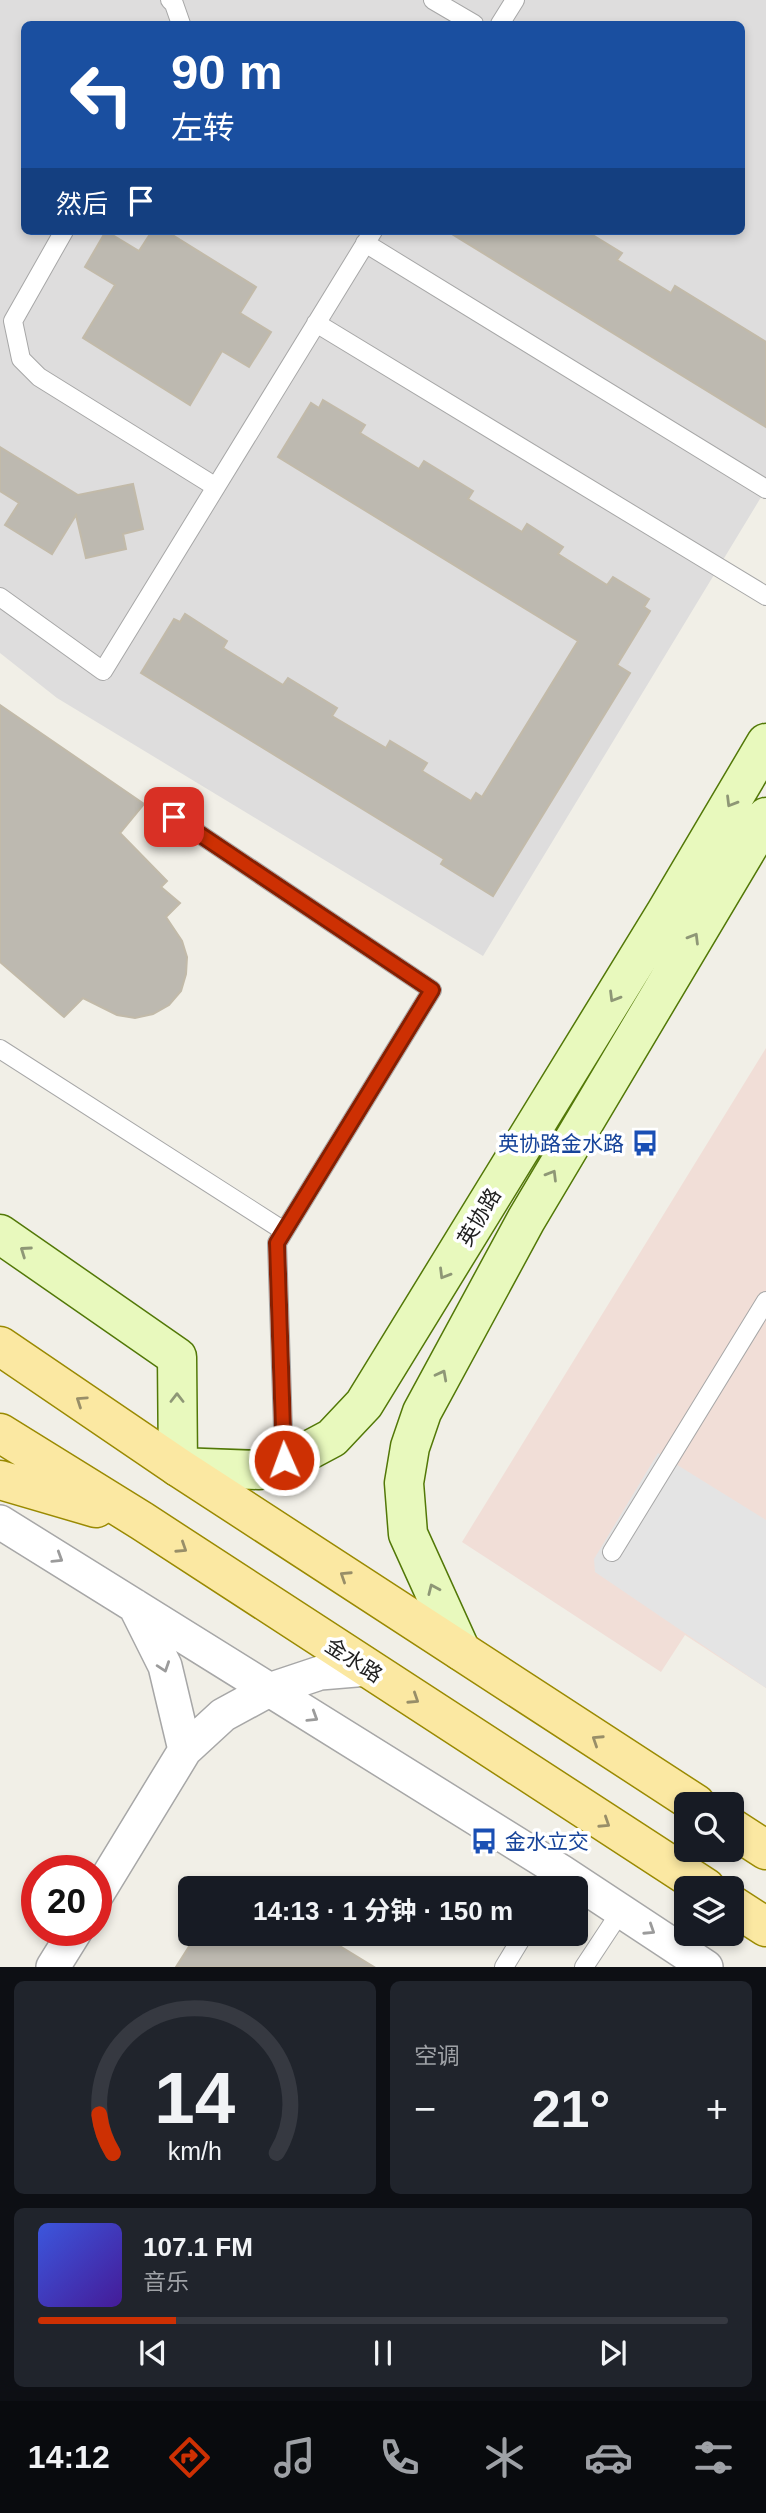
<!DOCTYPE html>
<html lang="zh">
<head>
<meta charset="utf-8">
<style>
	:root { --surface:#171b24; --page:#20242c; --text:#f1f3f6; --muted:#9ea1a6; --line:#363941; --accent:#cd3003 }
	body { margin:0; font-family:Helvetica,"Noto Sans SC",sans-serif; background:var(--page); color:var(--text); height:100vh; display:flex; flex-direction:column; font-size:26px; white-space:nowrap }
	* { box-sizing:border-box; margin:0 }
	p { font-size:23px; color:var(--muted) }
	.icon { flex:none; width:38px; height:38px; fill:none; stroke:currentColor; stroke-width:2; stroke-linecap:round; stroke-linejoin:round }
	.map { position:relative; height:1967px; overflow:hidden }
	.panel { display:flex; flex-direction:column; gap:14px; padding:14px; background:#0d0f14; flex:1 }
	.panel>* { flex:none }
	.top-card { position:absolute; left:21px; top:21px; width:724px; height:214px; border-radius:10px; box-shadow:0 4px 10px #0003; background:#1a4fa0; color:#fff; overflow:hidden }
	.buttons { position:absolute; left:674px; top:1792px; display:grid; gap:14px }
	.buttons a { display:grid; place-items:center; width:70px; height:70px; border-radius:10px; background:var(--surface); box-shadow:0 4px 10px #0003; font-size:35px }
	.speed { position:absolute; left:21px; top:1855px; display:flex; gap:14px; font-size:35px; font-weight:700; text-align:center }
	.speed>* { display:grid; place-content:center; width:91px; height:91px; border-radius:50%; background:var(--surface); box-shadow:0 4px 10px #0003; line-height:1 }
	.speed .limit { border:10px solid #d22; background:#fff; color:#111 }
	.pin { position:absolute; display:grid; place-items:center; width:60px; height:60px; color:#fff; margin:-30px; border-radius:14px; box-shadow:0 4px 10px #0006 }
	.me { position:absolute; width:77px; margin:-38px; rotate:358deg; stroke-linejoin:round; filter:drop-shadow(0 0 5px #0008) }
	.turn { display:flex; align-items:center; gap:24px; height:147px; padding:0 35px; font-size:32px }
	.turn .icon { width:91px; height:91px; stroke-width:2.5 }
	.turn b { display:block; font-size:49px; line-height:60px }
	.then { display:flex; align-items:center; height:66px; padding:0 35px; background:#0003; gap:14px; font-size:26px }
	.big { font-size:52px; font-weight:700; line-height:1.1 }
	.panel .tile { flex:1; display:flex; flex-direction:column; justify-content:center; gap:10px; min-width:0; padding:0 24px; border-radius:10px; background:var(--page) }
	.panel .dial { align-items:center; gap:0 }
	.dial svg { height:182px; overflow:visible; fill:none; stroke:var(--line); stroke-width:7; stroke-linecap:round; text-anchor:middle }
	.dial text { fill:var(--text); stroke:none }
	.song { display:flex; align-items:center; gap:21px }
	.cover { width:84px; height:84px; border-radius:10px; background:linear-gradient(135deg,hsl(230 70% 55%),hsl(260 70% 35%)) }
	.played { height:7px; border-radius:4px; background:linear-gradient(90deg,var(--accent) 20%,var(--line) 20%) }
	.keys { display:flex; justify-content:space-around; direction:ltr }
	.heat { display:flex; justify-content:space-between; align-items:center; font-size:38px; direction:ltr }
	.panel .tiles { flex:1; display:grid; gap:14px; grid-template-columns:1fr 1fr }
	.tile:last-child { grid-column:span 2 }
	.trip { position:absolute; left:178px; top:1876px; width:410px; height:70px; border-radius:10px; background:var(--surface); box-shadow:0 4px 10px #0003; font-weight:700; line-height:70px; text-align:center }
	.tabs { display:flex; height:112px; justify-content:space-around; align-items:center; background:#090b0e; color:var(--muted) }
	.tabs .icon { width:49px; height:49px }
	.tabs .current { color:var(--accent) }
	.tabs b { font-size:32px; color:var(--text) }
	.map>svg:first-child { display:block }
	.residential { fill:#dedddd; fill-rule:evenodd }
	.commercial { fill:#f1ded7 }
	.parking { fill:#e4e4e4 }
	.building { fill:#bdb9b0; stroke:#c2baa9; stroke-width:2 }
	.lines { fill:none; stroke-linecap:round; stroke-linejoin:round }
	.lane-casing { stroke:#a7a7a7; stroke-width:20 }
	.street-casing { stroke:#a7a7a7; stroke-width:36 }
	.secondary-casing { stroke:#527807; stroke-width:41 }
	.primary-casing { stroke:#9a8a02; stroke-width:41 }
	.lane { stroke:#fff; stroke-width:18 }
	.street { stroke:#fff; stroke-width:33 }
	.secondary { stroke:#e8f9bd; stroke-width:38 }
	.primary { stroke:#fbe8a2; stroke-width:38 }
	.oneway { stroke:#8e9776 }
	.oneway2 { stroke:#988e68 }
	.oneway3 { stroke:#9b9b9b }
	.route-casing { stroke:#851f02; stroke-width:18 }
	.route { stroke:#cd3003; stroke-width:12 }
	.labels { text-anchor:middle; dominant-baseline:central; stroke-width:7; stroke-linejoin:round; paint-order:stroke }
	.transit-label { font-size:21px; fill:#164399; stroke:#fff; text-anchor:end }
	.street-label { font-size:21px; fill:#202020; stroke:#fff }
</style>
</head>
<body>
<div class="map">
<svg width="766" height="1967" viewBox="0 0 766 1967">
	<rect width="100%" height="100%" fill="#f1efe7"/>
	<path class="residential" d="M0 0H766V489L483 956 57 698 0 653ZM24 24H742V231H24Z"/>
	<path class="commercial" d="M766 1048V1688L685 1635 661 1672 462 1542Z"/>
	<path class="parking" d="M658 1453 766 1520V1688L595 1572 594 1559Z"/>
	<path class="building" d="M106 231 139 251 152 231H166L256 287 240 313 271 332 249 367 222 351 190 405 83 338 115 285 85 267Z
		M447 231H586L622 253 617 260 671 293 675 286 766 342V427Z
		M323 400 365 425 360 433 419 469 424 461 473 491 468 499 522 532 527 524 563 547 558 554 607 585 613 577 649 599 644 607 650 611 617 665 630 673 493 896 441 864 444 859 141 673 174 619 180 622 185 614 227 641 223 648 283 685 288 678 337 708 332 716 386 748 390 741 427 763 422 771 471 801 476 793 482 797 578 641 278 457 311 403 319 408Z
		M0 447 78 495 133 484 143 529 123 534 126 549 86 558 76 515 52 554 5 525 19 503 0 491Z
		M0 705 144 804 120 833 167 881 161 887 180 903 166 917 182 941 187 957 186 974 181 991 169 1005 153 1014 135 1018 117 1015 83 998 64 1017 0 962Z
		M197 1934H320L374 1967H176Z"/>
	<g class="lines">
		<g class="lane-casing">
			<path id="lane" d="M170 0 174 4 181 24
				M433 0 474 24
				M500 24 515 0
				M64 231 13 321 21 359 39 377 216 487
				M365 243 766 489
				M316 323 766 596
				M0 597 103 671 373 231
				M174 817 432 990 277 1243 284 1460
				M0 1049 284 1231
				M612 1552 766 1301
				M504 1967 524 1934
				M584 1967 621 1911"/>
		</g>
		<g class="street-casing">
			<path id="street" d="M0 1522 562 1872 706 1967
				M135 1606 165 1666 185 1750
				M96 1896 185 1750 223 1715 269 1690 320 1673 368 1669
				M53 1967 76 1930"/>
		</g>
		<g class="secondary-casing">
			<path id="secondary" d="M0 1234 177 1357 178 1467 259 1470 302 1454 332 1438 364 1404 666 912 766 743
				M461 1651 408 1534 404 1483 410 1447 422 1412 526 1220 766 817"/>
		</g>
		<g class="primary-casing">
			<path id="primary" d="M0 1346 178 1467 696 1804
				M0 1433 142 1521 706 1888
				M0 1480 96 1508
				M732 1828 766 1850
				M732 1905 766 1927"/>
		</g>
		<use href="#lane" class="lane"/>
		<use href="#street" class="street"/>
		<use href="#secondary" class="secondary"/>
		<use href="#primary" class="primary"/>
	</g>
	<defs><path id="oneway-chevron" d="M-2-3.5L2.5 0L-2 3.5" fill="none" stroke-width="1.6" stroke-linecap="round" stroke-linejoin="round" transform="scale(1.75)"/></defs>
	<g class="oneway">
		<use href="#oneway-chevron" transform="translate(731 802) rotate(121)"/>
		<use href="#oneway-chevron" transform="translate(694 938) rotate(-59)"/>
		<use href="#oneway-chevron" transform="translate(614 997) rotate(121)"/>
		<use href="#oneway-chevron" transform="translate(552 1175) rotate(-59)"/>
		<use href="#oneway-chevron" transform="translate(25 1251) rotate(-145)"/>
		<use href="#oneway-chevron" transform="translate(444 1274) rotate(121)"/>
		<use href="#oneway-chevron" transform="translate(442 1375) rotate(-62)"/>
		<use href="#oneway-chevron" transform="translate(177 1398) rotate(-90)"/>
		<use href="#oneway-chevron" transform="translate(433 1589) rotate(-114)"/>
	</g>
	<g class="oneway2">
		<use href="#oneway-chevron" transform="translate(81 1401) rotate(-146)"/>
		<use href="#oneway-chevron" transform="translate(182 1548) rotate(33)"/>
		<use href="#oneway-chevron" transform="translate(345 1576) rotate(-147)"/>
		<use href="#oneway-chevron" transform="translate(414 1699) rotate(33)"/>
		<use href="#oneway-chevron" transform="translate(597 1740) rotate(-147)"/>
		<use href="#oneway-chevron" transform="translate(605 1823) rotate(33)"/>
	</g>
	<g class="oneway3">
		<use href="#oneway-chevron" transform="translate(58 1558) rotate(32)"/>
		<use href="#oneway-chevron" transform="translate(164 1667) rotate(71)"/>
		<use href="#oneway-chevron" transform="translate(313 1717) rotate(32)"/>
		<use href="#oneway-chevron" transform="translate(650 1930) rotate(33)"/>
	</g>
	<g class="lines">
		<g class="route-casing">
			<path id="route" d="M174 817 432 990 277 1243 284 1460"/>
		</g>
		<use href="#route" class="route"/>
	</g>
	<defs>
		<g id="bus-bare" transform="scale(2.1)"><path d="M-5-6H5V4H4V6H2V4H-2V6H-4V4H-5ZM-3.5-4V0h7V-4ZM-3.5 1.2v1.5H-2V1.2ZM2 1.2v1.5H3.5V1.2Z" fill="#1a4fb4" stroke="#fff" stroke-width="2.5" paint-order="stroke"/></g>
	</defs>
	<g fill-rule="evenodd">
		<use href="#bus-bare" x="645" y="1143"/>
		<use href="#bus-bare" x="484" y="1841"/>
	</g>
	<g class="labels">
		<g class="transit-label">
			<text x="624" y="1143">英协路金水路</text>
			<text x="505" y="1841" text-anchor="start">金水立交</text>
		</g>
		<g class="street-label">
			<text transform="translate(479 1217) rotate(-59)">英协路</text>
			<text transform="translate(354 1660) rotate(33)">金水路</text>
		</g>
	</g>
</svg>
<div class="buttons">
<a><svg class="icon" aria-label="search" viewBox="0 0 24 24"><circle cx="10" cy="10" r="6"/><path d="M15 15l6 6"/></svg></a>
<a><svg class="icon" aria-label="layers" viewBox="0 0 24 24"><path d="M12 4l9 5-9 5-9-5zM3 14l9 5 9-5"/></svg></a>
</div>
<div class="speed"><div class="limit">20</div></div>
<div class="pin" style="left:174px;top:817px;background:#d93025"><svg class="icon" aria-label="arrive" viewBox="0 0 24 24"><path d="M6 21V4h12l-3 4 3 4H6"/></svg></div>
<svg class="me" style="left:284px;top:1460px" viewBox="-20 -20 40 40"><circle r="17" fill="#cd3003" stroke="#fff" stroke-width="3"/><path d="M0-11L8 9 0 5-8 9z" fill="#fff"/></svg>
<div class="trip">14:13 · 1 分钟 · 150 m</div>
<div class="top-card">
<div class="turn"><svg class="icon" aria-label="left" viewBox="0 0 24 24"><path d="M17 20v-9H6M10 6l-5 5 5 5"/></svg><div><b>90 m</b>左转</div></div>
<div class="then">然后<svg class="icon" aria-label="arrive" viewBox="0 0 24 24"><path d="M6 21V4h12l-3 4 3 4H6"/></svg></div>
</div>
</div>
<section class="panel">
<div class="tiles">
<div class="tile dial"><svg viewBox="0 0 100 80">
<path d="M14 69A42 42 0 1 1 86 69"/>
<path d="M14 69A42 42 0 0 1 8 52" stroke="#cd3003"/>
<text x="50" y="56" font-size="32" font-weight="700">14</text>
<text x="50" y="72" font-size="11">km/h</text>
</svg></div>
<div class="tile"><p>空调</p>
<div class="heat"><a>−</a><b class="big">21°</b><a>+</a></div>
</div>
<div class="tile">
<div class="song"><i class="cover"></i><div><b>107.1 FM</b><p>音乐</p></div></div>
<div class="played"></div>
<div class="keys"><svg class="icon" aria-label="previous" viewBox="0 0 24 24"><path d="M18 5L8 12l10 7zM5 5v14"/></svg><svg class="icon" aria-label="pause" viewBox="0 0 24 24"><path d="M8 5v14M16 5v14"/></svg><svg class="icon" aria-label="next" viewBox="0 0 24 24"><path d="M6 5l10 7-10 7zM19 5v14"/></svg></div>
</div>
</div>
</section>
<nav class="tabs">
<b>14:12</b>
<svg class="icon current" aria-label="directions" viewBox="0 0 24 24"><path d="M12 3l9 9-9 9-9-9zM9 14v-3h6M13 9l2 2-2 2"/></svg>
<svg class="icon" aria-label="music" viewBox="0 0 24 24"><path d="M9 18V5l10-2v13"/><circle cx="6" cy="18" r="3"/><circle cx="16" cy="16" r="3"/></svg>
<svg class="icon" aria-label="phone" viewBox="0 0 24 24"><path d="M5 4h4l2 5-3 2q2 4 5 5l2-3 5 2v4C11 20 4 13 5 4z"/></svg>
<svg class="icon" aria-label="climate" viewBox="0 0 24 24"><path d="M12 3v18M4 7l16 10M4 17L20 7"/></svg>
<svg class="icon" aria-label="car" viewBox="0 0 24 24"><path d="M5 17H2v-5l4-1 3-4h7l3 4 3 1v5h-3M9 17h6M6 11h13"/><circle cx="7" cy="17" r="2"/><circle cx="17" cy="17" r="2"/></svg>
<svg class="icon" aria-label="filters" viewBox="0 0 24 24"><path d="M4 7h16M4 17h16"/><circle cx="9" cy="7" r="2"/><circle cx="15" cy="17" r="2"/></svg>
</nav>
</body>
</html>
